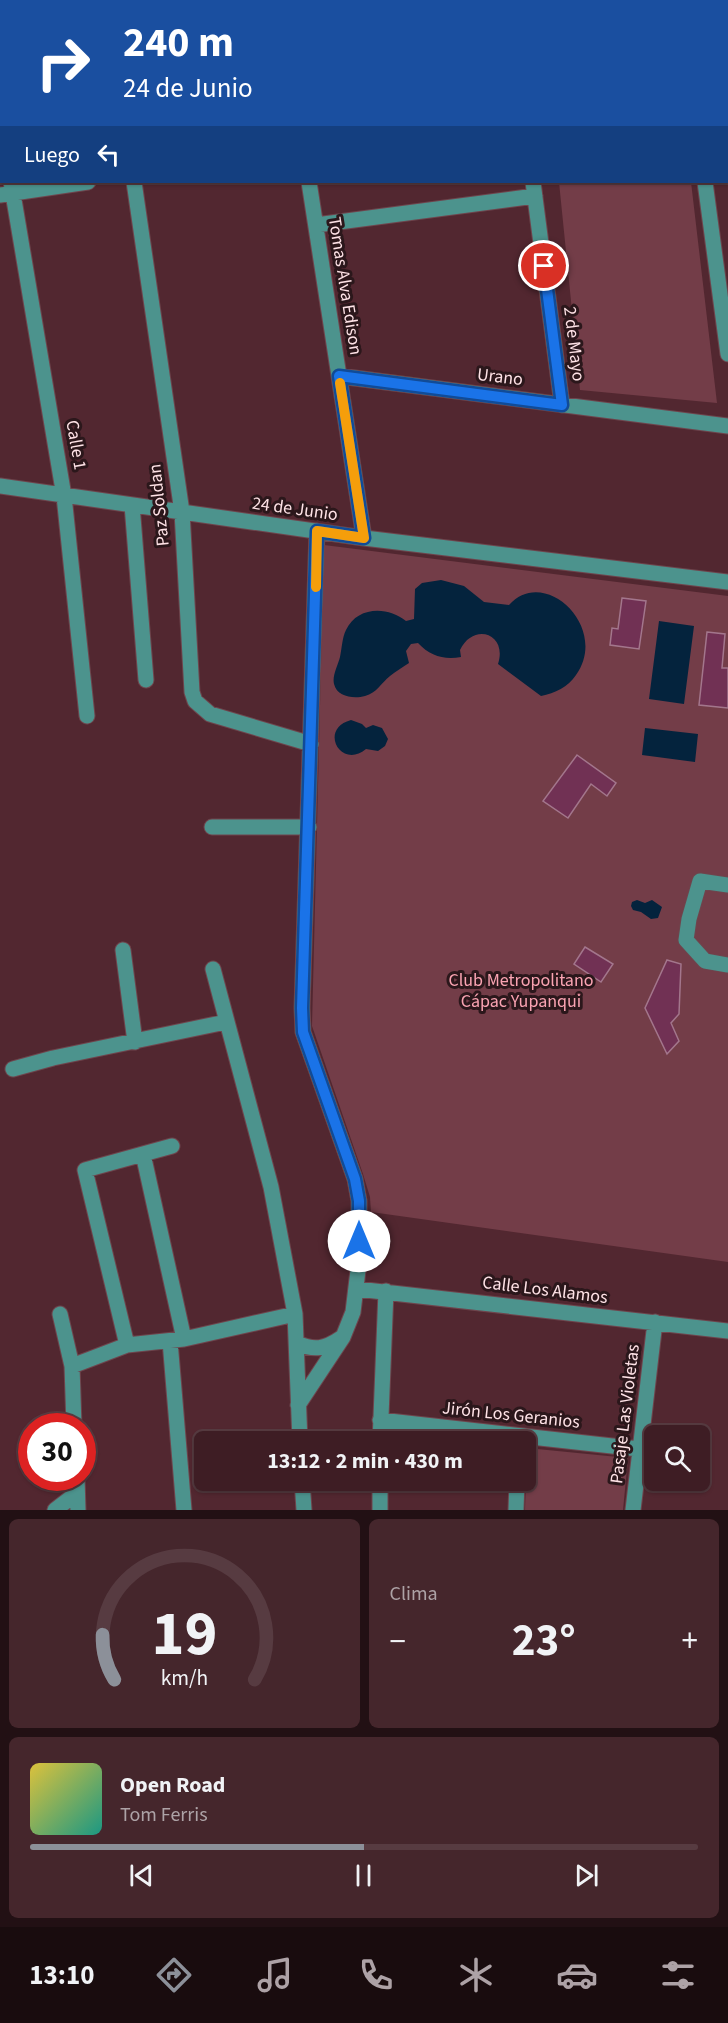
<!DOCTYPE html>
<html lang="es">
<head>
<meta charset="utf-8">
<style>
	:root { --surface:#3e1d24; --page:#45262c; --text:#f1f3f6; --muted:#ada2a6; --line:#573b41; --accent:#8c9099 }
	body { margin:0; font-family:"Source Sans 3",sans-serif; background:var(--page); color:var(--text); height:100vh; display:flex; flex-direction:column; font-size:22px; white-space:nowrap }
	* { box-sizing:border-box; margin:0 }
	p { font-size:20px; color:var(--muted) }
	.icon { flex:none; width:33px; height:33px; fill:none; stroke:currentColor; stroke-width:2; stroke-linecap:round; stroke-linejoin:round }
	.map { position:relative; height:1510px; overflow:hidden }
	.side { display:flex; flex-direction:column; gap:9px; padding:9px; background:#221014; flex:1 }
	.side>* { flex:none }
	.banner { position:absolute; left:0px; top:0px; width:729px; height:183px; box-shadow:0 2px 4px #0004,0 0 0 2px var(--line); background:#1a4fa0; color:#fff; overflow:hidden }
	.buttons { position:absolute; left:644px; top:1425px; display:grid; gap:12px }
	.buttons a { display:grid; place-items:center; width:66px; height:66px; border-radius:9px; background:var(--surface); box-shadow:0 2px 4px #0004,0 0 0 2px var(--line); font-size:30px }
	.speed { position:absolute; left:18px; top:1413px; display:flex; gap:12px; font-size:30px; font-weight:700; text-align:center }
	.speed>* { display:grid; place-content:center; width:78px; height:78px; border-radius:50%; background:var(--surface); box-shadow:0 2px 4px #0004,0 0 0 2px var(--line); line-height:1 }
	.speed .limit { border:9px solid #d22; background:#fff; color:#111 }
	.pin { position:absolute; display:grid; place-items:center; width:51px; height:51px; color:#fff; margin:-26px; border:3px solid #fff; border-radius:50%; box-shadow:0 2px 6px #0007 }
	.me { position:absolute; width:66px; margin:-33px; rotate:0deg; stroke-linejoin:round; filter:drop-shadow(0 0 4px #0008) }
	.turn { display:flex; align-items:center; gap:21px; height:126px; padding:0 24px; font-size:27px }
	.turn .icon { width:78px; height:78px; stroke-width:2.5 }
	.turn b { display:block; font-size:42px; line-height:51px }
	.then { display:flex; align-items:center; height:57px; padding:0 24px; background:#0003; gap:12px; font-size:22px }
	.big { font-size:45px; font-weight:700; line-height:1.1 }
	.side .card { flex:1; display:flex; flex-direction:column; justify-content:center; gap:9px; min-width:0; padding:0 21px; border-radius:9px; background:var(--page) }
	.side .dial { align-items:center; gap:0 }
	.dial svg { height:156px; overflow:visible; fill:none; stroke:var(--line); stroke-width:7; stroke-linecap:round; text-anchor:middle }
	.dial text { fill:var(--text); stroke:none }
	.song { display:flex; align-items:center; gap:18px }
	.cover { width:72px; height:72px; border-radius:9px; background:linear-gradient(135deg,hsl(50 70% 55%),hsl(170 70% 35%)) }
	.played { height:6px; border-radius:3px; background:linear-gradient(90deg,var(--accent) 50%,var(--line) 50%) }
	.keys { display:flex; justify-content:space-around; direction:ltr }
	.heat { display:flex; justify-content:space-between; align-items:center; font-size:33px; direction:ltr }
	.side .tiles { flex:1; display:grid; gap:9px; grid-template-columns:1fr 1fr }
	.card:last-child { grid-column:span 2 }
	.trip { position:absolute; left:194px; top:1431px; width:342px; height:60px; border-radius:9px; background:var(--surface); box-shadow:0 2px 4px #0004,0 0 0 2px var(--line); font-weight:700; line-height:60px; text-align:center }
	.menu { display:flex; height:96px; justify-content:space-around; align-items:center; background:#190c0e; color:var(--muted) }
	.menu .icon { width:42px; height:42px }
	.menu .active { color:var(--accent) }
	.menu b { font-size:27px; color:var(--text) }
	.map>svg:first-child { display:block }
	.green { fill:#733d48 }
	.water { fill:#04233d }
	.building { fill:#713154; stroke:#a3768c; stroke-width:1.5 }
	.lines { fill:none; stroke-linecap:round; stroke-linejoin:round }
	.minor-casing { stroke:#6e454d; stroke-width:17 }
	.minor { stroke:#4c938d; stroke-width:15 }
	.route-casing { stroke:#114b97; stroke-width:15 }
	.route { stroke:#1a73e8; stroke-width:10 }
	.slow { stroke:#f59e0b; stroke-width:10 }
	.labels { text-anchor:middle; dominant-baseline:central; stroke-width:6; stroke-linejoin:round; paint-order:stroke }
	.street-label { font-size:18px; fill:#fee2e6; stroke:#2b171b }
	.park-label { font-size:18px; fill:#faa3b2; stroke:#2b171b }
</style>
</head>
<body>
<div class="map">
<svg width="728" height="1510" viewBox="0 0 728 1510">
	<rect width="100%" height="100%" fill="#522730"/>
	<path class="green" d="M559 182H691L717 403 580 390Z
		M324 545 728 596V1262L371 1212 370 1197 363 1174 312 1026Z
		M527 1448 628 1458 623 1510H525Z"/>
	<path class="water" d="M441 580 464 586 484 602 509 605C544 565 610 627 576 675 568 687 555 693 541 696L498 664C508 633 473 622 460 650L461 657C444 660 430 656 418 643L411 644 406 651 409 663C403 667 396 671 390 676 381 683 377 693 365 696 354 699 337 697 334 684 332 676 338 665 340 657 342 648 342 638 346 630 357 606 388 606 406 621L414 619 415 589 422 583Z
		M659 621 694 626 684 704 649 699Z
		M351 720 362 724 366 728 373 725 382 728 388 739 385 746 378 751 366 749C341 770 318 729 351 720Z
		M645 728 698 734 695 762 642 755Z
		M637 900 645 903 652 900 662 907 658 918 651 919 641 912 633 910 631 906 632 902Z"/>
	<path class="building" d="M622 598 646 601 639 649 610 645 612 628 618 629Z
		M707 632 725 634 722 668H728V708L699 705Z
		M577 755 616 783 607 796 591 784 568 818 543 801Z
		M585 947 613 964 601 982 574 964Z
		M667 960 681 964 679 1014 671 1023 679 1041 667 1054 645 1008Z"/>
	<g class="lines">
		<g class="minor-casing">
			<path id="minor" d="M107 0V2
				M281 0 282 2
				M509 0 510 2
				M682 0V2
				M0 113 2 123
				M11 182 64 496 87 716
				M134 182 182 512 192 692 195 701 210 714 311 744
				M309 182 364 538
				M533 182 562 405
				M705 182 728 354
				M0 195 88 182
				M316 225 535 196
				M339 376 728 426
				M0 486 364 538 728 582
				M132 505 146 680
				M212 827H309
				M728 885 700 881 689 919 686 940 705 961 728 965
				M123 950 135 1042
				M213 969 271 1187 295 1314 300 1442
				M13 1069 53 1058 226 1022
				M143 1154 184 1339
				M357 1289 728 1331
				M60 1314 72 1366 74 1426
				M170 1341 184 1510
				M297 1343C314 1351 325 1349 341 1338
				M127 1345 85 1170 172 1146
				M72 1366 127 1345 184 1339 295 1314
				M298 1405 343 1337 353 1312 359 1262V1201L355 1179 303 1032 302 1008 317 531
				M380 1420 639 1449
				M380 1442 386 1291
				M77 1478 78 1510
				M302 1480 304 1510
				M380 1480V1510
				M55 1510 77 1493
				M516 1510 517 1480
				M633 1510 655 1322"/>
		</g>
		<use href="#minor" class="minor"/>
	</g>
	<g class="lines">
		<g class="route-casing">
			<path id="route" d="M359 1241V1201L355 1179 303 1032 302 1008 317 531 364 538 339 376 562 405 544 266"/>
		</g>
		<use href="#route" class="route"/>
		<path class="slow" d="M316 587 317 531 364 538 340 383"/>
	</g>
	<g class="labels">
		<g class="street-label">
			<text transform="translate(345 286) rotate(81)">Tomas Alva Edison</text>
			<text transform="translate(574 344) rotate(83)">2 de Mayo</text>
			<text transform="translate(500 377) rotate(7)">Urano</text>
			<text transform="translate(76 445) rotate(80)">Calle 1</text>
			<text transform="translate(159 505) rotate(-96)">Paz Soldan</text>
			<text transform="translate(295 509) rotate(8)">24 de Junio</text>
			<text transform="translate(545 1290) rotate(7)">Calle Los Alamos</text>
			<text transform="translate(625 1414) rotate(-83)">Pasaje Las Violetas</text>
			<text transform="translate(511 1415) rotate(6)">Jirón Los Geranios</text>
		</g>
		<g class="park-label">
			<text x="521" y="980">Club Metropolitano<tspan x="521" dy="21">Cápac Yupanqui</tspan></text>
		</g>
	</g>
</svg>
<div class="buttons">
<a><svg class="icon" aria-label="search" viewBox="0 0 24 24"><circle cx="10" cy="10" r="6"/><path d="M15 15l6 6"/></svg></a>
</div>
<div class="speed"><div class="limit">30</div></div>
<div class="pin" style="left:544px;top:266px;background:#d93025"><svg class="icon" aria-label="arrive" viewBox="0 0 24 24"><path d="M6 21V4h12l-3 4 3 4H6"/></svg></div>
<svg class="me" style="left:359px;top:1241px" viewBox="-20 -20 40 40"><circle r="19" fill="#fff"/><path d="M0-13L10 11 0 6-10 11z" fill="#1a73e8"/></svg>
<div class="trip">13:12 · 2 min · 430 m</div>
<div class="banner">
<div class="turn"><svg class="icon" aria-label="right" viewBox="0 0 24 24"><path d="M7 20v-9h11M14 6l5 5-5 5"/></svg><div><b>240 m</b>24 de Junio</div></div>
<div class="then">Luego<svg class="icon" aria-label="left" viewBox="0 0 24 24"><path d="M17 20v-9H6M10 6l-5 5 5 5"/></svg></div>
</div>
</div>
<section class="side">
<div class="tiles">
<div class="card dial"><svg viewBox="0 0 100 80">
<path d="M14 69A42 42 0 1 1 86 69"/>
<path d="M14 69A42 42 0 0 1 8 46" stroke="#8c9099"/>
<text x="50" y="56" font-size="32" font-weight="700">19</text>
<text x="50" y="72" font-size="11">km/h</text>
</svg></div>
<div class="card"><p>Clima</p>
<div class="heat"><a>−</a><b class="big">23°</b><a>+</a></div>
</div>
<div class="card">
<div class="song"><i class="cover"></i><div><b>Open Road</b><p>Tom Ferris</p></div></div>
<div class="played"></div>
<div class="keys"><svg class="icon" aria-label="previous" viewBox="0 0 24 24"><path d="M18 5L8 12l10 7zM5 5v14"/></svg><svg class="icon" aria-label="pause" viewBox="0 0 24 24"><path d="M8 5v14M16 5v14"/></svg><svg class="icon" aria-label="next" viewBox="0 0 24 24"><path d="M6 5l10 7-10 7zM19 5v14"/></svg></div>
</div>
</div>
</section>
<nav class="menu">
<b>13:10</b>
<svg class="icon active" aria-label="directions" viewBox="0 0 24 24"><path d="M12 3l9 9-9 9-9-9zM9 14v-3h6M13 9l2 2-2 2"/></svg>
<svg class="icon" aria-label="music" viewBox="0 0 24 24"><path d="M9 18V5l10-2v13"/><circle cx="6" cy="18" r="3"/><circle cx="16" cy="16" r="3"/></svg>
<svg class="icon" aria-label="phone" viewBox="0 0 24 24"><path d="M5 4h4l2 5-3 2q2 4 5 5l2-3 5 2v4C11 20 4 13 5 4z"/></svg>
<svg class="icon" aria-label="climate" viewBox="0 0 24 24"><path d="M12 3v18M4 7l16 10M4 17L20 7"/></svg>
<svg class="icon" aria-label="car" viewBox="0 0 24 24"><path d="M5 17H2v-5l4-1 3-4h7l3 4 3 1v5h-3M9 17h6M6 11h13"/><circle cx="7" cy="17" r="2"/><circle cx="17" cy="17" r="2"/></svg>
<svg class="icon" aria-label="filters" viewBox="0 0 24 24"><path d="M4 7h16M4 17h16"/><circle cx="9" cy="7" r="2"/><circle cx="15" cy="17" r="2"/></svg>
</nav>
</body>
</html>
